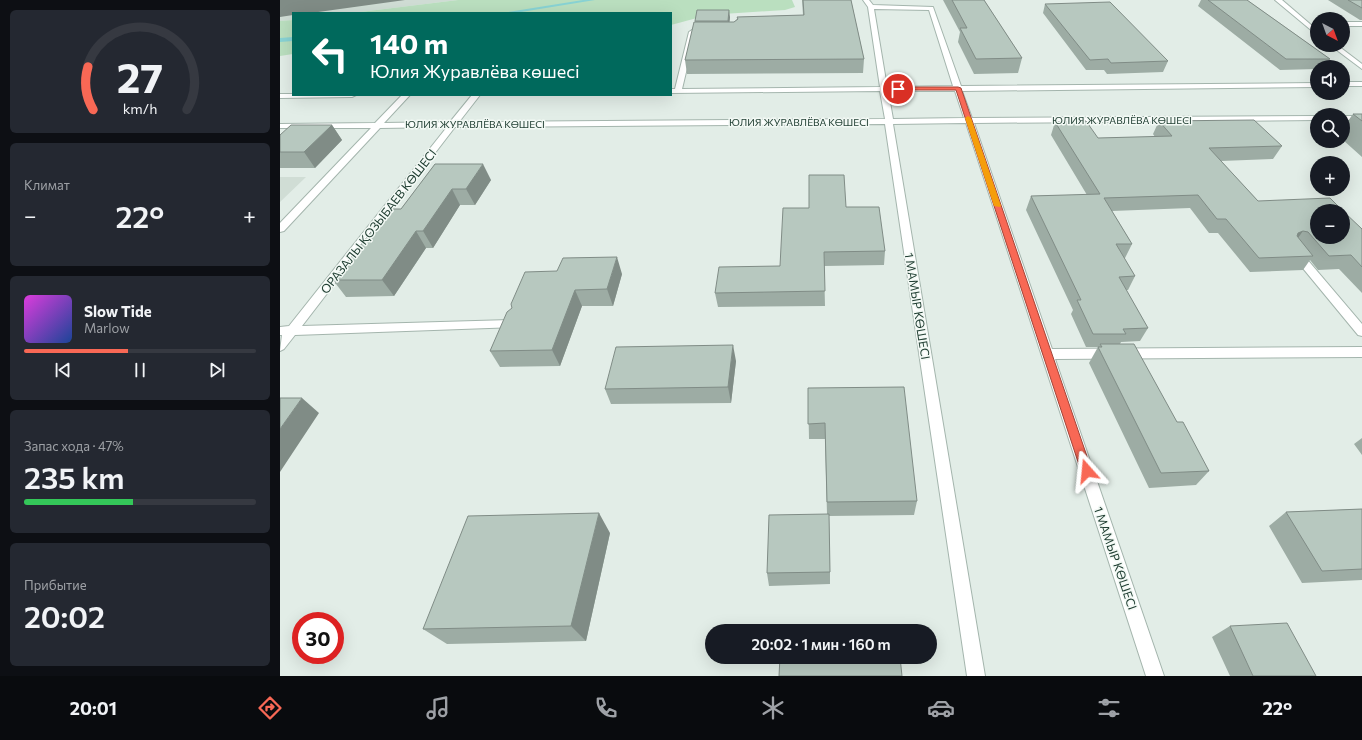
<!DOCTYPE html>
<html lang="ru">
<head>
<meta charset="utf-8">
<style>
	:root { --surface:#171b24; --page:#242831; --text:#f1f3f6; --muted:#9ea1a6; --line:#363941; --accent:#f86855 }
	body { margin:0; font-family:Commissioner,sans-serif; background:var(--page); color:var(--text); height:100vh; display:flex; flex-direction:column; font-size:15px; white-space:nowrap }
	* { box-sizing:border-box; margin:0 }
	p { font-size:13px; color:var(--muted) }
	.icon { flex:none; width:22px; height:22px; fill:none; stroke:currentColor; stroke-width:2; stroke-linecap:round; stroke-linejoin:round }
	.map { position:relative; flex:1; overflow:hidden }
	.panel { display:flex; flex-direction:column; gap:10px; padding:10px; background:#0d0f14; width:280px }
	.panel>* { flex:none }
	.top-card { position:absolute; left:12px; top:12px; width:380px; height:84px; border-radius:0px; box-shadow:0 4px 16px #0002; background:#00695c; color:#fff; overflow:hidden }
	.needle { width:26px; rotate:139deg }
	.controls { position:absolute; left:1030px; top:12px; display:grid; gap:8px }
	.controls a { display:grid; place-items:center; width:40px; height:40px; border-radius:50%; background:var(--surface); box-shadow:0 4px 16px #0002; font-size:20px }
	.speed { position:absolute; left:12px; top:612px; display:flex; gap:8px; font-size:20px; font-weight:700; text-align:center }
	.speed>* { display:grid; place-content:center; width:52px; height:52px; border-radius:50%; background:var(--surface); box-shadow:0 4px 16px #0002; line-height:1 }
	.speed .limit { border:6px solid #d22; background:#fff; color:#111 }
	.pin { position:absolute; display:grid; place-items:center; width:34px; height:34px; color:#fff; margin:-17px; border:2px solid #fff; border-radius:50%; box-shadow:0 1px 4px #0007 }
	.me { position:absolute; width:44px; margin:-22px; rotate:342deg; stroke-linejoin:round; filter:drop-shadow(0 0 3px #0008) }
	.turn { display:flex; align-items:center; gap:14px; height:84px; padding:0 12px; font-size:18px }
	.turn .icon { width:52px; height:52px; stroke-width:2.5 }
	.turn b { display:block; font-size:28px; line-height:34px }
	.big { font-size:30px; font-weight:600; line-height:1.1 }
	.panel .tile { flex:1; display:flex; flex-direction:column; justify-content:center; gap:6px; min-width:0; padding:0 14px; border-radius:6px; background:var(--page) }
	.panel .dial { align-items:center; gap:0 }
	.dial svg { height:104px; overflow:visible; fill:none; stroke:var(--line); stroke-width:7; stroke-linecap:round; text-anchor:middle }
	.dial text { fill:var(--text); stroke:none }
	.song { display:flex; align-items:center; gap:12px }
	.cover { width:48px; height:48px; border-radius:6px; background:linear-gradient(135deg,hsl(300 70% 55%),hsl(220 70% 35%)) }
	.played { height:4px; border-radius:2px; background:linear-gradient(90deg,var(--accent) 45%,var(--line) 45%) }
	.keys { display:flex; justify-content:space-around; direction:ltr }
	.heat { display:flex; justify-content:space-between; align-items:center; font-size:22px; direction:ltr }
	.charge { height:6px; border-radius:3px; background:linear-gradient(90deg,#34c759 47%,var(--line) 0) }
	.trip { position:absolute; left:425px; top:624px; width:232px; height:40px; border-radius:20px; background:var(--surface); box-shadow:0 4px 16px #0002; font-weight:600; line-height:40px; text-align:center }
	.tab-bar { display:flex; height:64px; justify-content:space-around; align-items:center; background:#090b0e; color:var(--muted) }
	.tab-bar .icon { width:28px; height:28px }
	.tab-bar .current { color:var(--accent) }
	.tab-bar b { font-size:18px; color:var(--text) }
	main { display:flex; flex:1; min-height:0 }
	.map>svg:first-child { display:block }
	.built { fill:#d0ddd5 }
	.green { fill:#badfbf }
	.lines { fill:none; stroke-linecap:round; stroke-linejoin:round }
	.stream { fill:#88d3d4; fill-rule:evenodd }
	.minor-casing { stroke:#a4b5ad; stroke-width:2 }
	.minor { fill:#fff; fill-rule:evenodd }
	.wall { fill:#9daca4 }
	.shaded-wall { fill:#808c86 }
	.building { fill:#b7c8bf; stroke:#808c86 }
	.route { fill:#f86855; stroke:#a14437 }
	.slow { fill:#f59e0b }
	.labels { text-anchor:middle; dominant-baseline:central; stroke-width:3; stroke-linejoin:round; paint-order:stroke }
	.far-street-label { font-size:10px; fill:#213f33; stroke:#f3f9f5 }
	.street-label { font-size:12px; fill:#213f33; stroke:#f3f9f5 }
</style>
</head>
<body>
<main>
<section class="panel">
<div class="tile dial"><svg viewBox="0 0 100 80">
<path d="M14 69A42 42 0 1 1 86 69"/>
<path d="M14 69A42 42 0 0 1 10 36" stroke="#f86855"/>
<text x="50" y="56" font-size="32" font-weight="700">27</text>
<text x="50" y="72" font-size="11">km/h</text>
</svg></div>
<div class="tile"><p>Климат</p>
<div class="heat"><a>−</a><b class="big">22°</b><a>+</a></div>
</div>
<div class="tile">
<div class="song"><i class="cover"></i><div><b>Slow Tide</b><p>Marlow</p></div></div>
<div class="played"></div>
<div class="keys"><svg class="icon" aria-label="previous" viewBox="0 0 24 24"><path d="M18 5L8 12l10 7zM5 5v14"/></svg><svg class="icon" aria-label="pause" viewBox="0 0 24 24"><path d="M8 5v14M16 5v14"/></svg><svg class="icon" aria-label="next" viewBox="0 0 24 24"><path d="M6 5l10 7-10 7zM19 5v14"/></svg></div>
</div>
<div class="tile"><p>Запас хода · 47%</p><b class="big">235 km</b><div class="charge"></div></div>
<div class="tile"><p>Прибытие</p><b class="big">20:02</b></div>
</section>
<div class="map">
<svg width="1082" height="676" viewBox="0 0 1082 676">
	<rect width="100%" height="100%" fill="#e2ede7"/>
	<path class="built" d="M0 0H178L72 13H13V20L0 21Z
		M0 177H26L0 202Z"/>
	<path class="green" d="M178 0H512L515 7 505 10 428 15 391 25V13H72Z
		M13 20V54L0 56V21Z"/>
	<g class="lines">
		<path class="stream" d="M303 0H315L235 13H222Z
			M13 37V41L0 42V38Z"/>
		<g class="minor-casing">
			<path id="minor" d="M583 0H589L593 5 653 7 681 86 1037 83V87L682 91 692 118 1037 116V120L694 123 772 349 1082 347V357L775 359 884 676H866L686 123 613 124 705 676H687L605 124 175 127 22 326 234 320 238 321 240 324 238 327 15 335 4 349 0 351 2 335H0V327L9 326 167 127 100 128 4 231 0 232V223L91 128H0V124L95 123 122 95H130L104 123 170 122 192 95H200L179 122 605 119 600 91 391 93V89H395L409 32 412 30 427 29 429 30V32L415 34 402 89 600 87 588 7ZM594 9 649 10 673 86 607 87ZM608 91H675L684 118 613 119Z
				M995 0H1002L1037 30V35Z
				M1063 22H1082V26H1063Z
				M1050 45H1057L1082 64V69Z
				M1063 82H1082V86H1063Z
				M0 94H13V95H76L72 97 0 98Z
				M1063 116H1082V120H1063Z
				M1016 250 1020 251 1082 324V336L1078 335 1012 255 1011 253Z"/>
		</g>
		<use href="#minor" class="minor"/>
	</g>
	<path class="wall" d="M522 0H571L584 59 583 73 407 74 405 60 415 21 450 17 449 22H454L457 19V17L523 15Z
		M663 0H704L742 58 738 73 694 74 678 42 680 32Z
		M921 0H967L1050 59 1044 67H1037V69L1000 70 918 6Z
		M1048 0H1082V20H1080Z
		M765 4 888 61 883 72 827 74 824 70H806L763 13Z
		M1073 114H1082V157L1063 140V128Z
		M879 121 1002 146 993 159 941 161 978 201 1082 229V293L1059 269 1038 270 1030 260 1023 270 970 272 938 233H929L910 208 832 211 852 244 845 258H844L855 276 848 290H846L868 328 860 341 841 342 840 344 897 422 929 471 916 485 869 488 809 363 818 347H819H806L791 314 793 310 746 210 751 196 807 195 771 135 775 122 818 138 875 137 873 134Z
		M52 125 62 140 35 168H0V135Z
		M155 164 211 180 195 205H180L153 248H146L114 296 66 297 53 280 121 209Z
		M566 207 605 251 604 265 544 266 545 306 438 307 435 293 500 266Z
		M342 274 333 306H302L280 366 220 367 210 351 232 308Z
		M456 361 451 403 331 404 325 389Z
		M528 388 637 501 634 515 549 516 550 572V584L489 586 487 573 547 514 545 439H529Z
		M1082 438V455L1074 444Z
		M1082 509V580L1022 583 989 526 1006 512Z
		M330 533 306 641 167 644 143 629Z
		M950 626 1036 676H950L932 637Z"/>
	<path class="shaded-wall" d="M0 0H125L31 13H13V15L0 17Z
		M449 10 450 17 449 28 448 21Z
		M52 125 62 140 35 168 24 152Z
		M203 164 211 180 195 205 186 189Z
		M172 189 180 205 153 248 143 231Z
		M136 231 146 248 114 296 102 280Z
		M1023 231 1013 245 1018 233Z
		M337 257 342 274 333 306 327 289Z
		M295 290 302 306 280 366 272 350Z
		M453 345 456 361 451 403 448 387Z
		M22 398 39 413 0 472V429Z
		M319 513 330 533 306 641 291 626Z"/>
	<path class="building" d="M523 0H571L584 59 405 60 414 22H454L458 19 457 17 524 15Z
		M672 0H704L742 58 696 59 680 28H687Z
		M928 0H967L1050 59H1006Z
		M1068 0H1082V8Z
		M830 2 888 61 831 63 828 59 810 60 765 4Z
		M417 10H449L448 21H415Z
		M1073 114H1082V121Z
		M974 120 1002 146 929 148 978 201 1050 198 1063 211H1037V237H1063V211L1082 229V267L1071 255 1049 256 1028 232 1023 231 1018 233 1017 236 1033 256 979 258 946 219H937L918 195 824 198 852 244H836L855 276 839 277 868 328 843 329 846 334H813L797 300H801L751 196 820 194 775 122 806 121 818 138 892 136 879 121Z
		M11 125H52L24 152H0V135Z
		M155 164H203L186 189H172L143 231H136L102 280H53L109 209H121Z
		M529 175H564L566 207H599L605 251 544 252 545 291 435 293 439 267 500 266 503 208H529Z
		M337 257 327 289 295 290 272 350 210 351 227 312 232 308 231 304 245 272 277 271 283 258Z
		M820 344H854L897 422H903L929 471 881 473 818 347H822Z
		M453 345 448 387 325 389 336 347Z
		M624 387 637 501 547 502 545 423 528 424V388Z
		M0 398H22L0 429Z
		M1082 509V569L1042 571 1006 512Z
		M319 513 291 626 143 629 188 516Z
		M549 514 550 572 487 573 489 515Z
		M1007 623 1036 676H973L950 626Z
		M500 657H620L622 676H499Z"/>
	<path class="route" d="M618 87H678L681 88 812 471 811 475 807 476 803 475 801 471 676 90H616Z"/>
	<path class="slow" d="M688 116 691 118 721 206 720 207 714 206 685 118Z"/>
	<g class="labels">
		<g class="far-street-label">
			<text x="842" y="120">ЮЛИЯ ЖУРАВЛЁВА КӨШЕСІ</text>
			<text x="519" y="122">ЮЛИЯ ЖУРАВЛЁВА КӨШЕСІ</text>
			<text x="195" y="124">ЮЛИЯ ЖУРАВЛЁВА КӨШЕСІ</text>
		</g>
		<g class="street-label">
			<text transform="translate(98 221) rotate(-52)">ОРАЗАЛЫ ҚОЗЫБАЕВ КӨШЕСІ</text>
			<text transform="translate(638 306) rotate(81)">1 МАМЫР КӨШЕСІ</text>
			<text transform="translate(836 558) rotate(71)">1 МАМЫР КӨШЕСІ</text>
		</g>
	</g>
</svg>
<div class="controls">
<a><svg class="needle" viewBox="-14 -14 28 28"><path d="M0-13l5 13h-10z" fill="#e53935"/><path d="M0 13l5-13h-10z" fill="#9ea1a6"/></svg></a>
<a><svg class="icon" aria-label="sound" viewBox="0 0 24 24"><path d="M4 9h4l5-4v14l-5-4H4zM17 9q2 3 0 6"/></svg></a>
<a><svg class="icon" aria-label="search" viewBox="0 0 24 24"><circle cx="10" cy="10" r="6"/><path d="M15 15l6 6"/></svg></a>
<a>+</a>
<a>−</a>
</div>
<div class="speed"><div class="limit">30</div></div>
<div class="pin" style="left:618px;top:89px;background:#d93025"><svg class="icon" aria-label="arrive" viewBox="0 0 24 24"><path d="M6 21V4h12l-3 4 3 4H6"/></svg></div>
<svg class="me" style="left:807px;top:471px" viewBox="-20 -20 40 40"><path d="M0-17L14 15 0 8-14 15z" fill="#f86855" stroke="#fff" stroke-width="4"/></svg>
<div class="trip">20:02 · 1 мин · 160 m</div>
<div class="top-card">
<div class="turn"><svg class="icon" aria-label="left" viewBox="0 0 24 24"><path d="M17 20v-9H6M10 6l-5 5 5 5"/></svg><div><b>140 m</b>Юлия Журавлёва көшесі</div></div>
</div>
</div>
</main>
<nav class="tab-bar">
<b>20:01</b>
<svg class="icon current" aria-label="directions" viewBox="0 0 24 24"><path d="M12 3l9 9-9 9-9-9zM9 14v-3h6M13 9l2 2-2 2"/></svg>
<svg class="icon" aria-label="music" viewBox="0 0 24 24"><path d="M9 18V5l10-2v13"/><circle cx="6" cy="18" r="3"/><circle cx="16" cy="16" r="3"/></svg>
<svg class="icon" aria-label="phone" viewBox="0 0 24 24"><path d="M5 4h4l2 5-3 2q2 4 5 5l2-3 5 2v4C11 20 4 13 5 4z"/></svg>
<svg class="icon" aria-label="climate" viewBox="0 0 24 24"><path d="M12 3v18M4 7l16 10M4 17L20 7"/></svg>
<svg class="icon" aria-label="car" viewBox="0 0 24 24"><path d="M5 17H2v-5l4-1 3-4h7l3 4 3 1v5h-3M9 17h6M6 11h13"/><circle cx="7" cy="17" r="2"/><circle cx="17" cy="17" r="2"/></svg>
<svg class="icon" aria-label="filters" viewBox="0 0 24 24"><path d="M4 7h16M4 17h16"/><circle cx="9" cy="7" r="2"/><circle cx="15" cy="17" r="2"/></svg>
<b>22°</b>
</nav>
</body>
</html>
